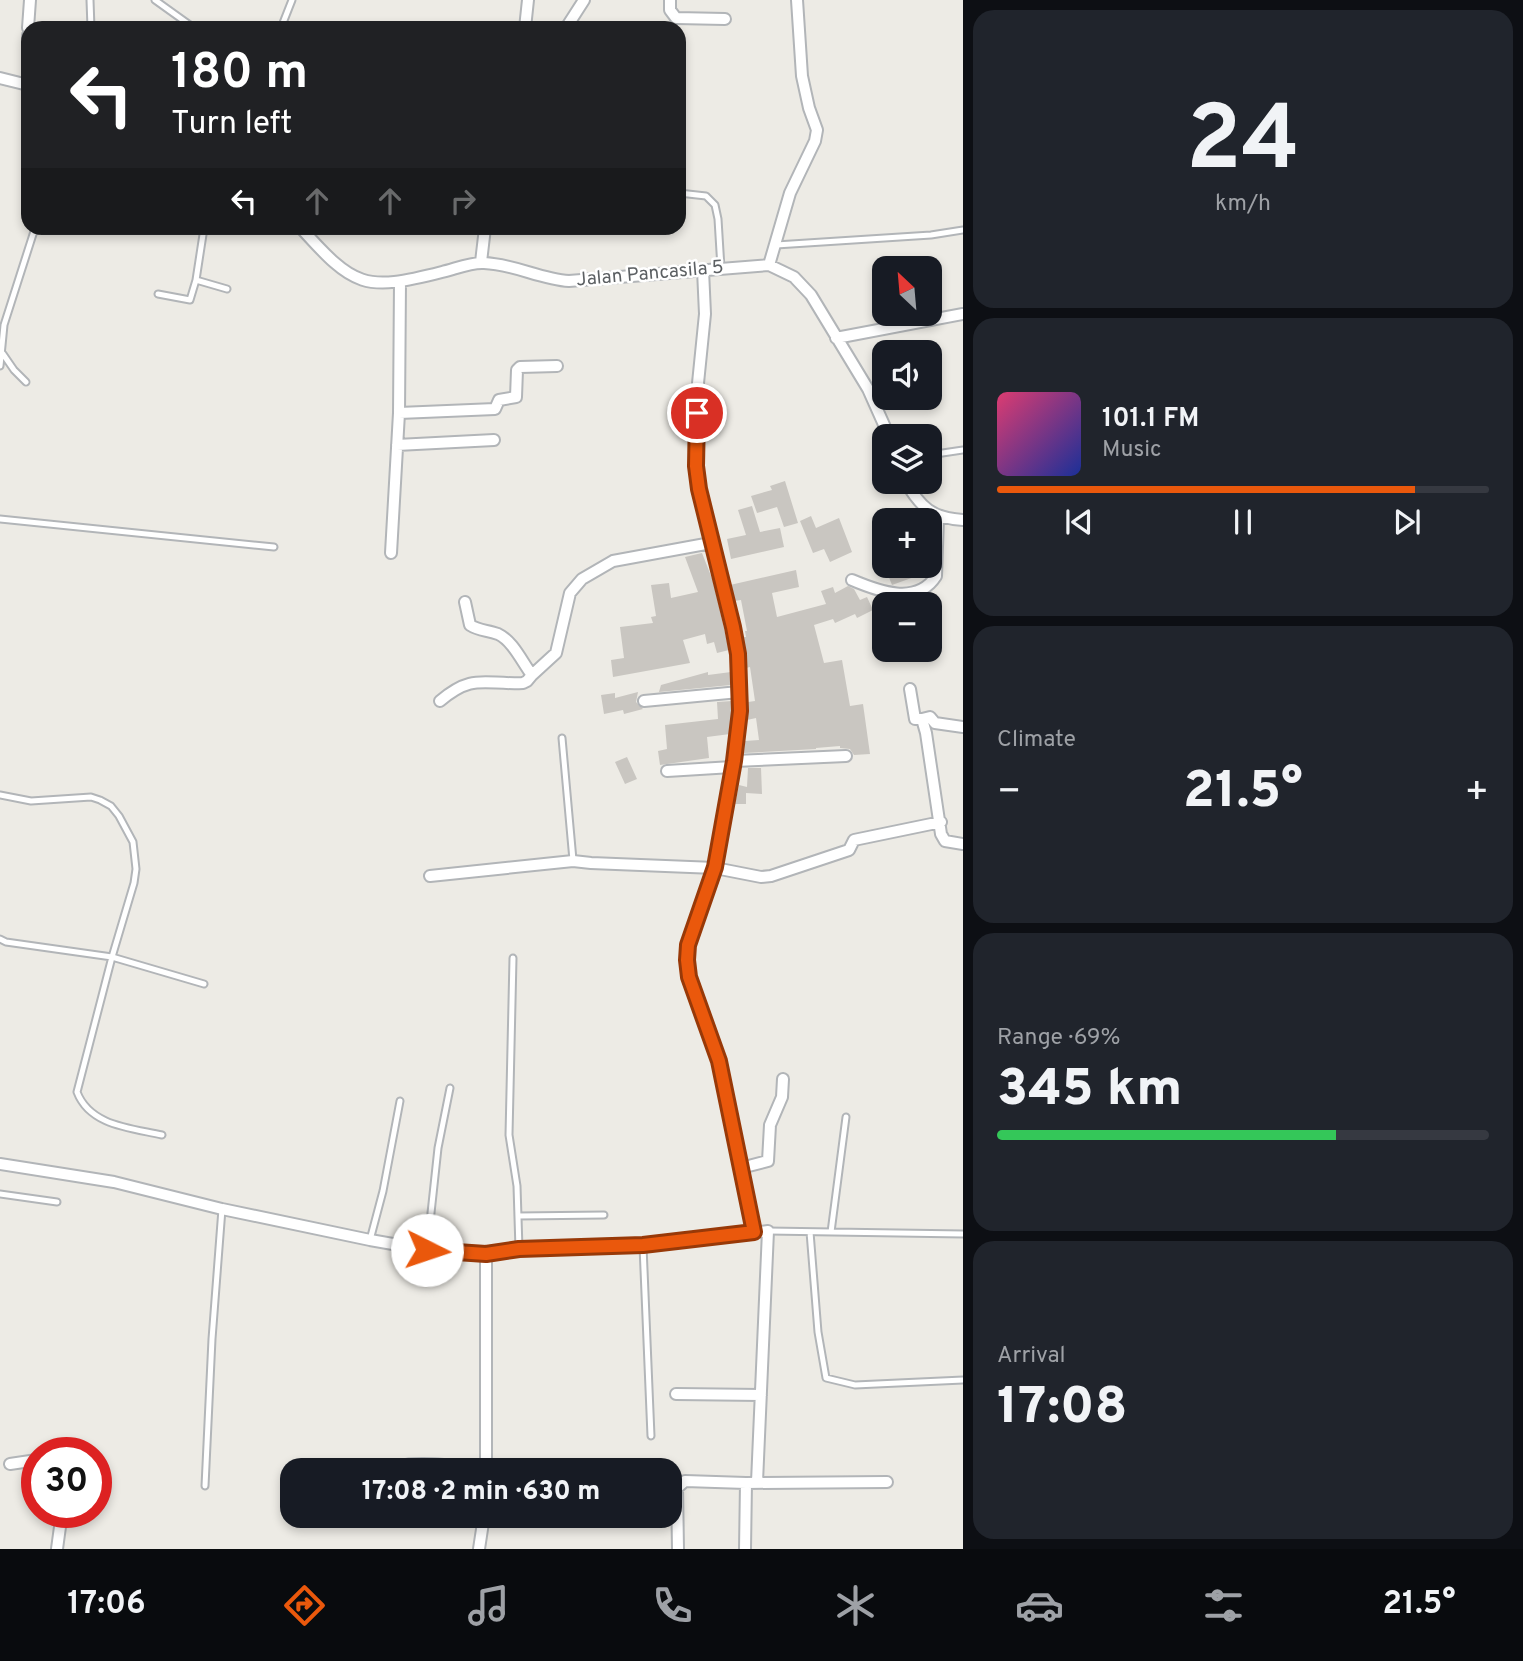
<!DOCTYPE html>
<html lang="en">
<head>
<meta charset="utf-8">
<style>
	:root { --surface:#171b24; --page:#20242c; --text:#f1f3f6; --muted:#9ea1a6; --line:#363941; --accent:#ea580c }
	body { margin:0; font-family:Overpass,sans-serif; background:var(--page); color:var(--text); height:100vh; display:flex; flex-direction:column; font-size:26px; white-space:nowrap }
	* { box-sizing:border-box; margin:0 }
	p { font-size:23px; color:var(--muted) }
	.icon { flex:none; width:38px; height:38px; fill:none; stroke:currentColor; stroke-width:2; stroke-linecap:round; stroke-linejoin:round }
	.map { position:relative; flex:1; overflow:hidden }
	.panel { display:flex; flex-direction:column; gap:10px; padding:10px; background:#0d0f14; width:560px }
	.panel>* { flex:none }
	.guide { position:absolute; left:21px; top:21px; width:665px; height:214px; border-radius:21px; box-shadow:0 4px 10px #0003; background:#202124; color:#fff; overflow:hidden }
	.needle { width:46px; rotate:334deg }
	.tools { position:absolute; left:872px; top:256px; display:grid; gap:14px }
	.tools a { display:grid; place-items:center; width:70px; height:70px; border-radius:14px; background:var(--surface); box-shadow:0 4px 10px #0003; font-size:35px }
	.speed { position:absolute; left:21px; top:1437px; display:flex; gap:14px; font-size:35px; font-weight:700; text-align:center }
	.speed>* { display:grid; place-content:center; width:91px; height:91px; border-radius:50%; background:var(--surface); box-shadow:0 4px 10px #0003; line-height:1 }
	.speed .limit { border:10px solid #d22; background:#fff; color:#111 }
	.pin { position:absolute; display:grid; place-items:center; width:60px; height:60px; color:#fff; margin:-30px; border:4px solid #fff; border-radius:50%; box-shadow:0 2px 7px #0007 }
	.me { position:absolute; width:77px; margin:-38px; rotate:94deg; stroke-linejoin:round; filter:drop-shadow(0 0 5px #0008) }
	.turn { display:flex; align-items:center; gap:24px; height:147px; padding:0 35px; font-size:32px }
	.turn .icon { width:91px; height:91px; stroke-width:2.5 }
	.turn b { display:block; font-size:49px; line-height:60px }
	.lanes { display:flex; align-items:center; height:66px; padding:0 35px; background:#0003; justify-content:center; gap:35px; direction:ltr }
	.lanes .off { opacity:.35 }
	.big { font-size:52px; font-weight:800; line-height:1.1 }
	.panel .widget { flex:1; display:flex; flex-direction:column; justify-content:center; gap:10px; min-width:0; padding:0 24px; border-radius:21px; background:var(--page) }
	.panel .dial { align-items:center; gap:0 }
	.dial b { font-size:91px; line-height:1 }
	.song { display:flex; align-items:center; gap:21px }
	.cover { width:84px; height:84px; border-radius:10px; background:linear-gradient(135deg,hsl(340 70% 55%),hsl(230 70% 35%)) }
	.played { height:7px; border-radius:4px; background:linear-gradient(90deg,var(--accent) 85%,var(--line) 85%) }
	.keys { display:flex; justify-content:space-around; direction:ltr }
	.heat { display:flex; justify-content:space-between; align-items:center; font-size:38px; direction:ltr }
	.charge { height:10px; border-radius:5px; background:linear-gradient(90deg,#34c759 69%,var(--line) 0) }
	.trip { position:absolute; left:280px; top:1458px; width:402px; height:70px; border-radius:21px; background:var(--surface); box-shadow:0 4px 10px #0003; font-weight:800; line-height:70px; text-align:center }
	.dock { display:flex; height:112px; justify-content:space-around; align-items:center; background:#090b0e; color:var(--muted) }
	.dock .icon { width:49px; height:49px }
	.dock .on { color:var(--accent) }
	.dock b { font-size:32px; color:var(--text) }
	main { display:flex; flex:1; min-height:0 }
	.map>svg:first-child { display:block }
	.building { fill:#c9c6c1 }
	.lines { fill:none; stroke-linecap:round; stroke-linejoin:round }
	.service-casing { stroke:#b2b5b8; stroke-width:9 }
	.minor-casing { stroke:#b2b5b8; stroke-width:14 }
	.service { stroke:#fff; stroke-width:5 }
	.minor { stroke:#fff; stroke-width:10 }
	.route-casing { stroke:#983908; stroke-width:18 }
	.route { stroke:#ea580c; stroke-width:12 }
	.labels { text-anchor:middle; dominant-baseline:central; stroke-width:5; stroke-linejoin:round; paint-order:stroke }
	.street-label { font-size:19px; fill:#5c6063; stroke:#fff }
</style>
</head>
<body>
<main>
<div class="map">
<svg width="963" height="1549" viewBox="0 0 963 1549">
	<rect width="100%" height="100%" fill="#edebe5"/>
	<path class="building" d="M785 481 798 523 784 527 777 507 757 513 751 496 772 490 770 486Z
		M752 506 760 532 780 528 784 547 731 559 727 539 746 535 738 510Z
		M811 516 816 528 839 518 852 552 830 562 824 549 813 553 800 521Z
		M702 553 713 581 729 650 717 653 714 642 707 644 705 634 683 640 690 663 613 677 611 660 624 658 620 627 653 623 651 617 656 616 651 585 669 583 671 598 698 592 685 557Z
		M884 565H913L917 576 892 585Z
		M796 570 799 587 772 593 777 617 826 604 821 591 833 587 835 593 848 586 854 589 860 600 867 597 873 610 857 618 855 614 835 623 833 619 814 625 824 663 842 660 850 706 863 704 870 754 854 755 850 749 840 748V746L816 748V749L744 753 745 741 759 740 756 718 747 720 748 702 755 701 750 667 746 668 743 637H746L745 631H747L741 600 734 601 730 585Z
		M708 672V675L731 672V685L659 692 661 685Z
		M638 692 636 702 643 709 624 714 623 710 604 714 601 695 615 693V698Z
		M732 701 730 734 707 737 709 758 660 765 658 751 667 749 665 725 718 719 717 702Z
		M627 757 637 779 625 784 615 762Z
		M748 768H761L762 794 746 793V804H735L739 785 747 787Z"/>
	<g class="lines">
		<g class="service-casing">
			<path id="service" d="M90 0 91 28
				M155 0 194 28
				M281 28 292 0
				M679 193 706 196 715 205 718 219 721 268
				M204 228 196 280 227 289
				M776 245 931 235 963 230
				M158 294 190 300 196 280
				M3 354 14 370 26 382
				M0 366 4 325 35 228
				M929 455 963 450
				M0 519 274 547
				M562 738 573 860
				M0 795 31 801 91 797 100 800 111 806 119 816 133 842 136 869 134 883 112 957 77 1092C90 1126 131 1128 162 1135
				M0 939 6 942 112 957 204 984
				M513 958 509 1135 517 1186 519 1249
				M0 1194 57 1202
				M518 1216 604 1215
				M768 1231 963 1234
				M810 1232 818 1332 826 1378 855 1385 963 1380
				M831 1232 846 1117
				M370 1240 383 1191 400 1101
				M643 1246 651 1436
				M427 1250 438 1148 450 1088
				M385 1470C401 1454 464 1465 487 1467
				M205 1486 212 1339 222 1209"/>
		</g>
		<g class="minor-casing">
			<path id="minor" d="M670 0V10L676 18 725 19
				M28 28 30 0
				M525 28 528 0
				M566 28 584 0
				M28 35V49
				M0 78 28 85
				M301 228C354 287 364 292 442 272 455 269 471 262 484 263 514 264 540 279 569 281L769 265 794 277 811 295 868 389 889 436
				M481 262 485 228
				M769 265 790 193 815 141 817 130 809 108 802 76 797 0
				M703 270 705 314 697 393 696 466 711 543 733 627 738 654 740 711 735 761 715 868 688 945 687 959 689 977 719 1061 754 1232
				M836 338 963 314
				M399 413 495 409 499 400 516 397 517 370 520 367 557 366
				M397 445 494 440
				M905 481C921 508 932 518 963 520
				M391 553 399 413 400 282
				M852 580C878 591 917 606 936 576L938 517
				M532 675 556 653 570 593 582 579 613 561 711 543
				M910 689 915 719H922L926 733 941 834 945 841 963 844
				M440 701C473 673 484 685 523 683L527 681 532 675C522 662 513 641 498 634 488 630 479 631 470 625L465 602
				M644 701 739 692
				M922 719 930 717 935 723 963 727
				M735 761 846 756
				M667 771 732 767
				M430 876 573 861 591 863 715 868 761 877 771 876 849 850 854 840 941 822
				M0 1164 114 1182 222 1209 370 1240 427 1250 486 1254V1470
				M741 1168 768 1161 770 1125 782 1097 783 1079
				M486 1254 519 1249 643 1245 768 1231 757 1482
				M676 1394 761 1395
				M10 1464 37 1460
				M57 1549 62 1512
				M479 1549 484 1516
				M678 1549 677 1488 685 1481 746 1483 887 1482
				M745 1549 746 1483"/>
		</g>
		<use href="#service" class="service"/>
		<use href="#minor" class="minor"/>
	</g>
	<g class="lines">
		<g class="route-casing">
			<path id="route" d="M427 1250 486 1254 519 1249 643 1245 754 1232 719 1061 689 977 687 960 688 945 715 867 734 761 740 711 738 654 733 627 699 489 696 466 697 413"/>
		</g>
		<use href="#route" class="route"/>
	</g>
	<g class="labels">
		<g class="street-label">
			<text transform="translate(650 274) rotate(-5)">Jalan Pancasila 5</text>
		</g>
	</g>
</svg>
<div class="tools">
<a><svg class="needle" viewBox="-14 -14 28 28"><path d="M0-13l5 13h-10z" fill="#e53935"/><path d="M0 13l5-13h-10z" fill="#9ea1a6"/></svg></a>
<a><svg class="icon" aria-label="sound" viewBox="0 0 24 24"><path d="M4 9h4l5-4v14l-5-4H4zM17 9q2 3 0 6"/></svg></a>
<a><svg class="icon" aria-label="layers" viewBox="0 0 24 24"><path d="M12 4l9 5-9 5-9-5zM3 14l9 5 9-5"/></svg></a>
<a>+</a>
<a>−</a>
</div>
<div class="speed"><div class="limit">30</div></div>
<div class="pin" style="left:697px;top:413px;background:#d93025"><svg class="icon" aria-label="arrive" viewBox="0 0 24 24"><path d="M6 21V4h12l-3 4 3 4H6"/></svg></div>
<svg class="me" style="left:427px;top:1250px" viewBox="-20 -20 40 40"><circle r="19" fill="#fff"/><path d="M0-13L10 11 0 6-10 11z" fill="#ea580c"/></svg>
<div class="trip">17:08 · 2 min · 630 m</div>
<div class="guide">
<div class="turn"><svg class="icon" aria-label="left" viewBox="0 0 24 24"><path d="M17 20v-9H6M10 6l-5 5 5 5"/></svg><div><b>180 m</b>Turn left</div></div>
<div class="lanes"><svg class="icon" aria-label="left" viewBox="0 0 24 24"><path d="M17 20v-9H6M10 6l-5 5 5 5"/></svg><svg class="icon off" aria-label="ahead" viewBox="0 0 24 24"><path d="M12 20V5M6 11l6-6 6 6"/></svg><svg class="icon off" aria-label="ahead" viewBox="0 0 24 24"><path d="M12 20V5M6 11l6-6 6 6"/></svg><svg class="icon off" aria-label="right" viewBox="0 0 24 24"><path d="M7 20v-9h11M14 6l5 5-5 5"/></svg></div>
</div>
</div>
<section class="panel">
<div class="widget dial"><b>24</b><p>km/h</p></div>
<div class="widget">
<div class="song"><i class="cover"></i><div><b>101.1 FM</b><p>Music</p></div></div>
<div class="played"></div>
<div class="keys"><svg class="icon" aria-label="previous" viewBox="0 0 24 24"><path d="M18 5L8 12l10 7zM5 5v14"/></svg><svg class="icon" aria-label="pause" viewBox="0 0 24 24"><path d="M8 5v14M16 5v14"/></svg><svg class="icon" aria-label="next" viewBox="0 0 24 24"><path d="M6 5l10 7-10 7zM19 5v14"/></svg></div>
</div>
<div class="widget"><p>Climate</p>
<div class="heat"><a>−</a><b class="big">21.5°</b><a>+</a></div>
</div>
<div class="widget"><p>Range · 69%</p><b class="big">345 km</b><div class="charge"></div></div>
<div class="widget"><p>Arrival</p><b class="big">17:08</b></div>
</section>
</main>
<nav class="dock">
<b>17:06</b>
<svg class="icon on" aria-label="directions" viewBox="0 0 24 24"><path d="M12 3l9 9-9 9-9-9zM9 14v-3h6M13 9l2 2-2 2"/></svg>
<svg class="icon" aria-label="music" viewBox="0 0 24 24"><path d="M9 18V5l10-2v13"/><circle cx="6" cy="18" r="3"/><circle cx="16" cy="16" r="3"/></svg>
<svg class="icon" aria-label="phone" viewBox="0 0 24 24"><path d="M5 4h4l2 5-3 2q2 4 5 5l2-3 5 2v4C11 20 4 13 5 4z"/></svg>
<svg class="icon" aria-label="climate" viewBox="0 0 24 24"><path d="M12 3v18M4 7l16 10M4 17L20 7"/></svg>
<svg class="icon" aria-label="car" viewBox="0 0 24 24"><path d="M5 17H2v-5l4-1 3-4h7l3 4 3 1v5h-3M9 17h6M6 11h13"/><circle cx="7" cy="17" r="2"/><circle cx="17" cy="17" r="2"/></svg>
<svg class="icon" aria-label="filters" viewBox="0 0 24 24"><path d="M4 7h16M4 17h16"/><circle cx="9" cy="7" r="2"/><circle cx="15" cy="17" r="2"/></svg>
<b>21.5°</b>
</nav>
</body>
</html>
